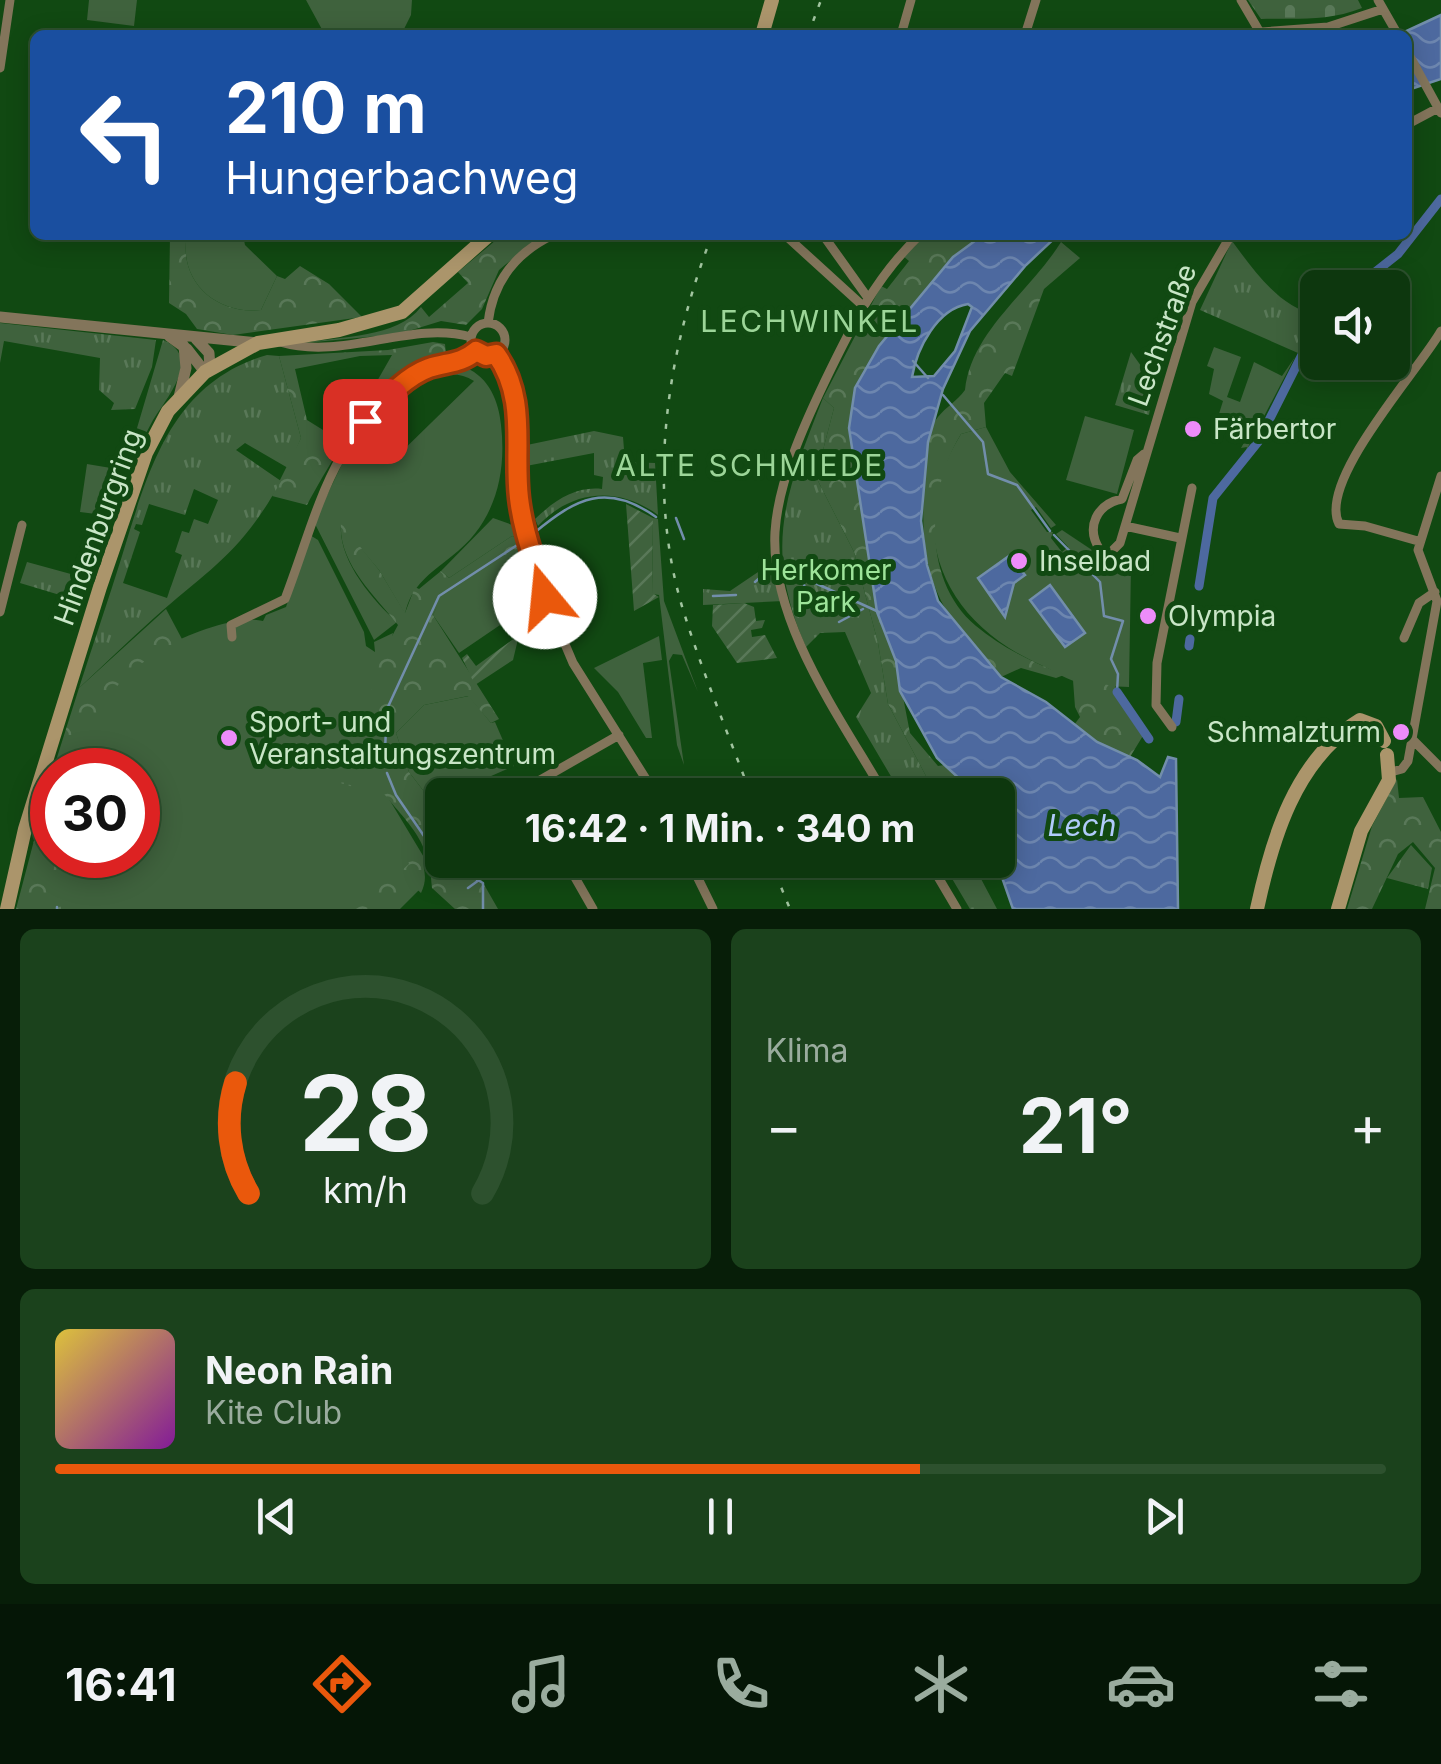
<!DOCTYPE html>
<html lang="de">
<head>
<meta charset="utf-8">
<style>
	:root { --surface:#0d370e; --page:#1b421c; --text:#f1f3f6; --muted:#9aac9e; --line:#2d512e; --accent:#ea580c }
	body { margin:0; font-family:Inter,sans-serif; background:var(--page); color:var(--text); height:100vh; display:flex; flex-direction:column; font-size:38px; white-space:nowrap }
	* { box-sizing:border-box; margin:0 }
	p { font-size:32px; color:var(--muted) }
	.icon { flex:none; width:55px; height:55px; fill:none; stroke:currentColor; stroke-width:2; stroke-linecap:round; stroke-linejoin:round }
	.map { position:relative; height:909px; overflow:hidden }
	.drawer { display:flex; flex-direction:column; gap:20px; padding:20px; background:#071e08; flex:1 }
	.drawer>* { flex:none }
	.banner { position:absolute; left:30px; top:30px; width:1382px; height:210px; border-radius:15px; box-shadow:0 5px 25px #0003,0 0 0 2px var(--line); background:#1a4fa0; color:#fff; overflow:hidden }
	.fabs { position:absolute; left:1300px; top:270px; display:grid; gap:20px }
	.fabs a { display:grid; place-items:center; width:110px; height:110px; border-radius:15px; background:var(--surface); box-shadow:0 5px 25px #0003,0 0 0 2px var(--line); font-size:50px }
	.speed { position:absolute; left:30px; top:748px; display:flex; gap:20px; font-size:50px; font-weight:700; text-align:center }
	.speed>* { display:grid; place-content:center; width:130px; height:130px; border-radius:50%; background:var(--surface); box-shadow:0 5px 25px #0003,0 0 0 2px var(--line); line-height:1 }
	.speed .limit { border:15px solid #d22; background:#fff; color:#111 }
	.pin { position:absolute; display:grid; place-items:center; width:85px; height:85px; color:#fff; margin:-42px; border-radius:20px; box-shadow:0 5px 15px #0006 }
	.me { position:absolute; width:110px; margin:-55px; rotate:343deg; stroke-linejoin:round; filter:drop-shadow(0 0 8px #0008) }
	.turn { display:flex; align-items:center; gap:35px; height:210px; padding:0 30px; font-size:45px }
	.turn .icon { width:130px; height:130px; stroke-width:2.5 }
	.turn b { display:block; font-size:70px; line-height:85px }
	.big { font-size:75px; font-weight:700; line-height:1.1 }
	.drawer .card { flex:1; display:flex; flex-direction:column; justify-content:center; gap:15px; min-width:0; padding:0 35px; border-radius:15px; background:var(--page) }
	.drawer .dial { align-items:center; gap:0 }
	.dial svg { height:260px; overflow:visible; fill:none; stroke:var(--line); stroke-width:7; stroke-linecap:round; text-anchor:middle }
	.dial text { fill:var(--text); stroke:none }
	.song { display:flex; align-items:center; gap:30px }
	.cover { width:120px; height:120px; border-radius:15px; background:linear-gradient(135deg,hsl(50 70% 55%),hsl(290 70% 35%)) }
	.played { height:10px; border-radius:5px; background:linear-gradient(90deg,var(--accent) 65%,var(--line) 65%) }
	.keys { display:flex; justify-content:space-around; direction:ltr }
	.heat { display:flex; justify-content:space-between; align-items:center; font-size:55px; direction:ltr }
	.drawer .tiles { flex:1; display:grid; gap:20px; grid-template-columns:1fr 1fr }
	.card:last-child { grid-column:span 2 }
	.trip { position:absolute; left:425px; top:778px; width:590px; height:100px; border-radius:15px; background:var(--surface); box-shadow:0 5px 25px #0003,0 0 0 2px var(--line); font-weight:700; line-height:100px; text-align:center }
	.menu { display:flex; height:160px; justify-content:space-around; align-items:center; background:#051606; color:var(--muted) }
	.menu .icon { width:70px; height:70px }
	.menu .active { color:var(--accent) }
	.menu b { font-size:45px; color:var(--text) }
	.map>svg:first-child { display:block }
	.grass { fill:#3f623d }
	.forest { fill:url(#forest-crowns); fill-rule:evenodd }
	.cemetery { fill:url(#cemetery-stones) }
	.park { fill:url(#park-tufts); fill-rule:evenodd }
	.garden { fill:url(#garden-furrows) }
	.water { fill:url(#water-waves); stroke:#728eab; stroke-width:2.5; fill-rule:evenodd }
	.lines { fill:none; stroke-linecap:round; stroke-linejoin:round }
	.stream { stroke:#728eab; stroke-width:2.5 }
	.canal { stroke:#4d699f; stroke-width:9 }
	.minor { stroke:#83755b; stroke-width:9 }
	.tertiary { stroke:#83755b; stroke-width:11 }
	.secondary { stroke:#ab956b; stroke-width:14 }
	.rail { stroke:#a2c5a0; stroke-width:2.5; stroke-dasharray:5 10; stroke-linecap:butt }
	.route-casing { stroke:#983908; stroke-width:25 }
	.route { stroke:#ea580c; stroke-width:18 }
	.poi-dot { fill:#ed8cf9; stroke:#114912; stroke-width:4 }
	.labels { text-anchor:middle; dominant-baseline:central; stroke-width:10; stroke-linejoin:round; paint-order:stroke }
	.street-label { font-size:28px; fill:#c9e6c7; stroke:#114912 }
	.poi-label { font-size:28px; fill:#c9e6c7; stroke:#114912; text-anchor:start }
	.park-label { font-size:28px; fill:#9ee49a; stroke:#114912 }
	.neighbourhood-label { font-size:30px; letter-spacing:2.5px; fill:#9cd598; stroke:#114912 }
	.water-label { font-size:30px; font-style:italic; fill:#b1cbfb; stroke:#114912 }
</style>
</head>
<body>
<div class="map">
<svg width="1441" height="909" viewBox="0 0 1441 909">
	<defs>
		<pattern id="forest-crowns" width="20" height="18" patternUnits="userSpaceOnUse" patternTransform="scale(2.5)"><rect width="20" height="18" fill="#3f623d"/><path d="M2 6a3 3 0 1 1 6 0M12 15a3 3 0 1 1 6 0" fill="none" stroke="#597858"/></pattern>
		<pattern id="cemetery-stones" width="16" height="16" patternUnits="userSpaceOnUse" patternTransform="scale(2.5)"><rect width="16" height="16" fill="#3f623d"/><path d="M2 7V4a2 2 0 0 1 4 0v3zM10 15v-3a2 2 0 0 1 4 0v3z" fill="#597858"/></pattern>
		<pattern id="park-tufts" width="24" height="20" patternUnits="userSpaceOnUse" patternTransform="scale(2.5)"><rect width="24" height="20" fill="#3f623d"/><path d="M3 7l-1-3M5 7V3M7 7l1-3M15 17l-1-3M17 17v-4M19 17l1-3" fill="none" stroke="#597858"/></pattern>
		<pattern id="garden-furrows" width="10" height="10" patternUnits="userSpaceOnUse" patternTransform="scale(2.5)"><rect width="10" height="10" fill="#3f623d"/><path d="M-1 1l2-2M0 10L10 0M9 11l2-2" fill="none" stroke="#597858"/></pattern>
		<pattern id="water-waves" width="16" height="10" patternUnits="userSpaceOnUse" patternTransform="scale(2.5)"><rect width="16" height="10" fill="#4d699f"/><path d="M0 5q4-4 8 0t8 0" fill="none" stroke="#6d86af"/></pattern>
	</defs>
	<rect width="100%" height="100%" fill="#114912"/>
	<path class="grass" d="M89 0H137L134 26 87 20Z
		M306 0H412L411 15 401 35H325Z
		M187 235H243L245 245 277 276 261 310C216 315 178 281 187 235Z
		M1214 347 1241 357 1227 397 1240 402 1254 362 1282 376 1295 357 1246 451 1247 447 1241 448 1251 430 1222 414 1218 417 1223 401 1209 394 1214 369 1207 366Z
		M466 368C489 377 499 402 501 425 507 476 494 524 452 556 430 574 411 585 405 614L379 570 341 525C338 559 372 600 397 622L374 640 314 522 344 460 389 403 392 406 364 438 390 463 474 381C447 364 416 384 395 403L392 400 424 375Z
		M1085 416 1134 430 1117 494 1066 480Z
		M986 427 1010 472 1056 525 1051 528 1036 507 1031 510 1047 532H1053L1051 538 1062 552 1068 547 1056 534 1062 530 1092 550 1131 566 1129 687C1114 686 1097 687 1083 684 1069 681 1054 671 1041 665 942 622 902 529 961 434Z
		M87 464 111 468 104 515 80 512Z
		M493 518 518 527 521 539 512 536 449 578 441 571Z
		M653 518 658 519 664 601 698 692 682 655 673 654 669 661 684 765 677 745 659 595 652 594Z
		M310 535 318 540 364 632 366 646 375 652 374 642 393 633 368 764 425 859 421 888 400 909H55L52 855H138V770H75C82 748 87 716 99 696 120 661 225 611 263 621L266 615 286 607Z
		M522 545 538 599 459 653 433 615 441 598 464 580Z
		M659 636 662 660 643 663 652 738H646L618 692 594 668Z
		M469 696 491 723 495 722 514 766 432 802 409 772 396 733 424 705Z"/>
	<path class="forest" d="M170 235H187C178 281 216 315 261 310L277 276 285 279 300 266 329 284 362 317 233 335 197 329 186 314 169 303Z
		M502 235H541L499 270 482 309 466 325 441 321 399 334 304 343C341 336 397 338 421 307L429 317 468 283 458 272Z
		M927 235H983L953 257 849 428 877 612 896 661 910 733 938 766 944 765 977 795H936L888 704 878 643 854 552 816 477 834 408 823 398 881 286 887 289 909 261 903 256Z
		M1061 242 1080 258 1044 289 1012 376 1005 373 984 403 986 427 961 434C927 489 921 580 976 626 1002 648 1033 662 1064 675L1056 678 1021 668 1001 677C935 611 917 571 925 477 926 459 925 432 938 417 946 407 957 401 965 390 971 331 1031 291 1061 242Z
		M433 342 445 344 446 355C376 380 341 444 307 505L272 496 301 438 279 356 388 350ZM392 355 376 383 331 435 307 420 295 369 360 356Z
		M341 523 379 570 405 613 415 587 419 589 441 571 449 578 512 536 521 539 522 545C492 568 450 579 433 615L499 719 491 723 468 696 424 705 396 733 409 772 432 802 442 797V860H470L498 909H455L432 888C430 831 399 819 372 777 366 767 367 756 358 749L378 662 398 625C375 596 338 563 341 523Z
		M166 609 183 641C110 674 105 698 81 770H53L79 688Z
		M1073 680 1115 686 1144 734 1130 757 1097 742 1074 725 1080 717 1075 707Z
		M52 772V855H58L61 909H16Z
		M1397 779 1399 798 1423 797 1441 832V909H1425L1435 868 1413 842 1398 854 1372 909H1347L1372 826Z
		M404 836C418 853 432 871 421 893L409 882 388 903 376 895 367 909H355L367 880 399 885 401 871 409 864 402 844Z"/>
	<path class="cemetery" d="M1248 0H1358L1362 8C1327 22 1295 18 1261 19Z"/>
	<path class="park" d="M1232 241C1252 268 1280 309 1316 314L1298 353 1200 310Z
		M0 323 156 340 152 367 135 409 111 410 114 403 99 390 100 358 4 341 0 363Z
		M163 340C203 357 167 397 153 420 145 434 139 449 132 463L127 462Z
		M1131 352 1154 384 1149 415 1115 405Z
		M267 355 279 356 301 438 288 468 245 443 236 450 281 481C241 553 212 567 154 618 128 641 104 665 79 688 93 644 108 601 122 556 148 471 171 383 267 355ZM194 489 218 500 208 524 194 519 189 533 182 531 175 552 182 555 167 598 123 583 140 532 134 529 136 524 142 525 149 504 185 515Z
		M823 398 834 408 816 477 854 552 878 643 888 704 936 795H902L856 717 871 693 845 632 820 633 806 647C762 546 786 493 823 398Z
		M594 431 623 437 625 462 655 463 658 515C619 486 572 489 538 526L535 519C555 500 576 486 602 489L603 477 594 475V453L526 466 527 445Z
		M94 531 105 534 83 602 20 583 27 562 78 576Z
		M773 562 783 601 703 605V589L730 591Z
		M280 744 358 768 360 789 314 775 279 752Z
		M1411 845 1432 868 1428 889 1387 878Z
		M941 860H971L997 909H970Z"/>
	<path class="garden" d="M626 504 653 518 652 593 659 597 634 611Z
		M744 603 754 607 756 621 765 620 762 628 751 630 752 637 765 635 777 658 737 663 712 626 713 605Z
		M519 635 513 660 475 685 462 658 467 654 476 666Z"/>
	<path class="water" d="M1441 15V79L1408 90V35H1398Z
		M983 235H1058L1026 265 970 331 943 389 928 442 921 521 927 565 938 601 1001 677 1046 702 1097 742 1137 760 1160 777 1168 757 1176 759 1178 909H1013L996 860 998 795H977L937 758 900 691 896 661 877 612 849 428 855 388 879 346 953 257ZM968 304 972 307 955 351 934 376 912 377C917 348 937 309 968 304Z
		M1009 556 1025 575 1014 583 1005 617 978 578Z
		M1050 585 1085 633 1065 647 1030 600Z"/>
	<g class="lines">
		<path class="stream" d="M913 361 928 378
			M943 395 983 442 988 474 1017 485 1050 531
			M676 518 684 539
			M534 533C576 498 607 482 656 517
			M1054 535 1100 582 1104 616 1123 621 1111 659 1118 674 1117 692
			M782 568 879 612
			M803 581 807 596
			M755 582 774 565
			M713 596 736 595
			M839 622 863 609
			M385 750 387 709 439 596 522 542
			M387 773 396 795 439 858 483 883V909
			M468 888 479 880
			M57 907V909"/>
		<path class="canal" d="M1355 288 1398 254 1441 199
			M1199 586 1213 498 1258 442 1318 323
			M1189 646 1190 639
			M1117 692 1149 739
			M1176 722 1179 699"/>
		<path class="minor" d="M1241 0 1258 29
			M1378 0 1398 35
			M901 35 911 0
			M1025 35 1036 0
			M1221 35 1328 27 1383 9
			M1408 53 1441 113
			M0 68 10 0
			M1408 124 1438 108
			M785 235 863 306
			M823 235 868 298
			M488 323C493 281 515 253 553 235
			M471 340a17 17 0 1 1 34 0a17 17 0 1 1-34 0Z
			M280 342C344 361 410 320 471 337
			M497 354 517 407 518 495 545 597 573 663 656 795
			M1144 454 1137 460 1122 499C1097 504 1085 527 1100 550L1111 552 1120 543 1192 302 1231 235
			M1125 526 1180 538
			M1418 541 1365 526 1339 524C1317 481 1419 370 1441 331
			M0 612 22 525
			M232 637 231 625 285 599C319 510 329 438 413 377 433 363 457 367 475 351
			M1404 638 1419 603 1435 592
			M1172 727 1156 705 1157 663 1192 488
			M1412 739 1441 768
			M1391 772 1402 769 1408 761 1437 601 1418 550 1441 476
			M532 795 528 787 619 735
			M885 795C842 720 770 623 775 532 778 482 804 425 825 381 851 327 876 276 920 235
			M565 860 593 909
			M689 860 713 909
			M928 860 957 909"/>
		<path class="tertiary" d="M0 317 258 343
			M169 336 187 349 205 372
			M196 339 209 353 210 368
			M179 397 186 368 184 346"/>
		<path class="secondary" d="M762 35 772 0
			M7 909 25 829 100 587 146 453 168 411 205 372 258 343 339 330 402 312 489 235
			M1257 909C1272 839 1295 760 1360 720L1376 726 1384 741
			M1338 909 1361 831 1389 780 1387 755"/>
		<path class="rail" d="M808 35 821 0
			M712 235C666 354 645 492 685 616 704 676 729 736 751 795
			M770 860 790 909"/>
	</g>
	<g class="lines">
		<g class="route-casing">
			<path id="route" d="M365 421C383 402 404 377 429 368 447 362 461 364 476 351L486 356 496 354C528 399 513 448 519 498 523 533 536 564 545 597"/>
		</g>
		<use href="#route" class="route"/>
	</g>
	<g class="poi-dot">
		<circle cx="1193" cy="429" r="10"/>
		<circle cx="1019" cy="561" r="10"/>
		<circle cx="1148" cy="616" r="10"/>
		<circle cx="1401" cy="732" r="10"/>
		<circle cx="229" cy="738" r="10"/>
	</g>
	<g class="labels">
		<g class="street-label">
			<text transform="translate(1162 335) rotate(-70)">Lechstraße</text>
			<text transform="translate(98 527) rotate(-70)">Hindenburgring</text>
		</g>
		<g class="poi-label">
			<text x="1213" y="429">Färbertor</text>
			<text x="1039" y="561">Inselbad</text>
			<text x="1168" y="616">Olympia</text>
			<text x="249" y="722">Sport- und<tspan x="249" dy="32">Veranstaltungszentrum</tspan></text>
			<text x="1381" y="732" text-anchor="end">Schmalzturm</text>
		</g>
		<g class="park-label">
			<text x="826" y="570">Herkomer<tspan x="826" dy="32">Park</tspan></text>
		</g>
		<g class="neighbourhood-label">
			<text x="810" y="321">LECHWINKEL</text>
			<text x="750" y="465">ALTE SCHMIEDE</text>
		</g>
		<g class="water-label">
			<text x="1082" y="825">Lech</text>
		</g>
	</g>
</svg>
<div class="fabs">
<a><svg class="icon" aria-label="sound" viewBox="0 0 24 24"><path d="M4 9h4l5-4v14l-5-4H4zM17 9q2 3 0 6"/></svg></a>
</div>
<div class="speed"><div class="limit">30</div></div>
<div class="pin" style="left:365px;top:421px;background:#d93025"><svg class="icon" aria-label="arrive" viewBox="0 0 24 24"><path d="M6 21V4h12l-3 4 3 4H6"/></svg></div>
<svg class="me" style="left:545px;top:597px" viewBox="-20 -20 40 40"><circle r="19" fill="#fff"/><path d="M0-13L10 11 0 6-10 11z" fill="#ea580c"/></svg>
<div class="trip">16:42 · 1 Min. · 340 m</div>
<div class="banner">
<div class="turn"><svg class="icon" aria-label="left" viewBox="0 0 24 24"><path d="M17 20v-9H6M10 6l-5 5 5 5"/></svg><div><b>210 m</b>Hungerbachweg</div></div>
</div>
</div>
<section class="drawer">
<div class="tiles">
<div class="card dial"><svg viewBox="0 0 100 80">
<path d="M14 69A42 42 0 1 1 86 69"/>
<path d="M14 69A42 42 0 0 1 10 35" stroke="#ea580c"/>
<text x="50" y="56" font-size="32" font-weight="700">28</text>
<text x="50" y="72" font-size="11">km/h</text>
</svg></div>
<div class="card"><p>Klima</p>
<div class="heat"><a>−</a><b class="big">21°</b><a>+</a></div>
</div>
<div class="card">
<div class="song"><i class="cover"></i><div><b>Neon Rain</b><p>Kite Club</p></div></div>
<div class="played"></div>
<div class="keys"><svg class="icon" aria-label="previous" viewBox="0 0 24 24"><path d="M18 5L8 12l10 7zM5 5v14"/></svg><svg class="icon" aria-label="pause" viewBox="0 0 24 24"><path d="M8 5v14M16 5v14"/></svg><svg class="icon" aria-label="next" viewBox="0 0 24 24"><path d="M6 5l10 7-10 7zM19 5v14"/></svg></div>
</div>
</div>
</section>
<nav class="menu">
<b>16:41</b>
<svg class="icon active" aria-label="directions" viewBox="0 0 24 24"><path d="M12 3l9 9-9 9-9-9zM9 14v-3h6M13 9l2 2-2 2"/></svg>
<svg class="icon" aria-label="music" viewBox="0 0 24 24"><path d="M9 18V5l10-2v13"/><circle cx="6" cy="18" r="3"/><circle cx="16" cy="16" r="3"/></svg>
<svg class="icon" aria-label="phone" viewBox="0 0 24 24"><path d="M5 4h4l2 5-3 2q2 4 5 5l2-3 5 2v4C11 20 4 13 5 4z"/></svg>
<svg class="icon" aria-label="climate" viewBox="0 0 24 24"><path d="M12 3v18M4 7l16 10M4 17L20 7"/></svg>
<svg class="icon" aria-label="car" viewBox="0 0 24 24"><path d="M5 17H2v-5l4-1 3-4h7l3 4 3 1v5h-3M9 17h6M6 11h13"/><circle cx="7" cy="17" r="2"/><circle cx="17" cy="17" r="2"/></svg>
<svg class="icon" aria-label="filters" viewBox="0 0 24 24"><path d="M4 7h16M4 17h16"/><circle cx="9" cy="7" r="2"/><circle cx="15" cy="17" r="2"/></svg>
</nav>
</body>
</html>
